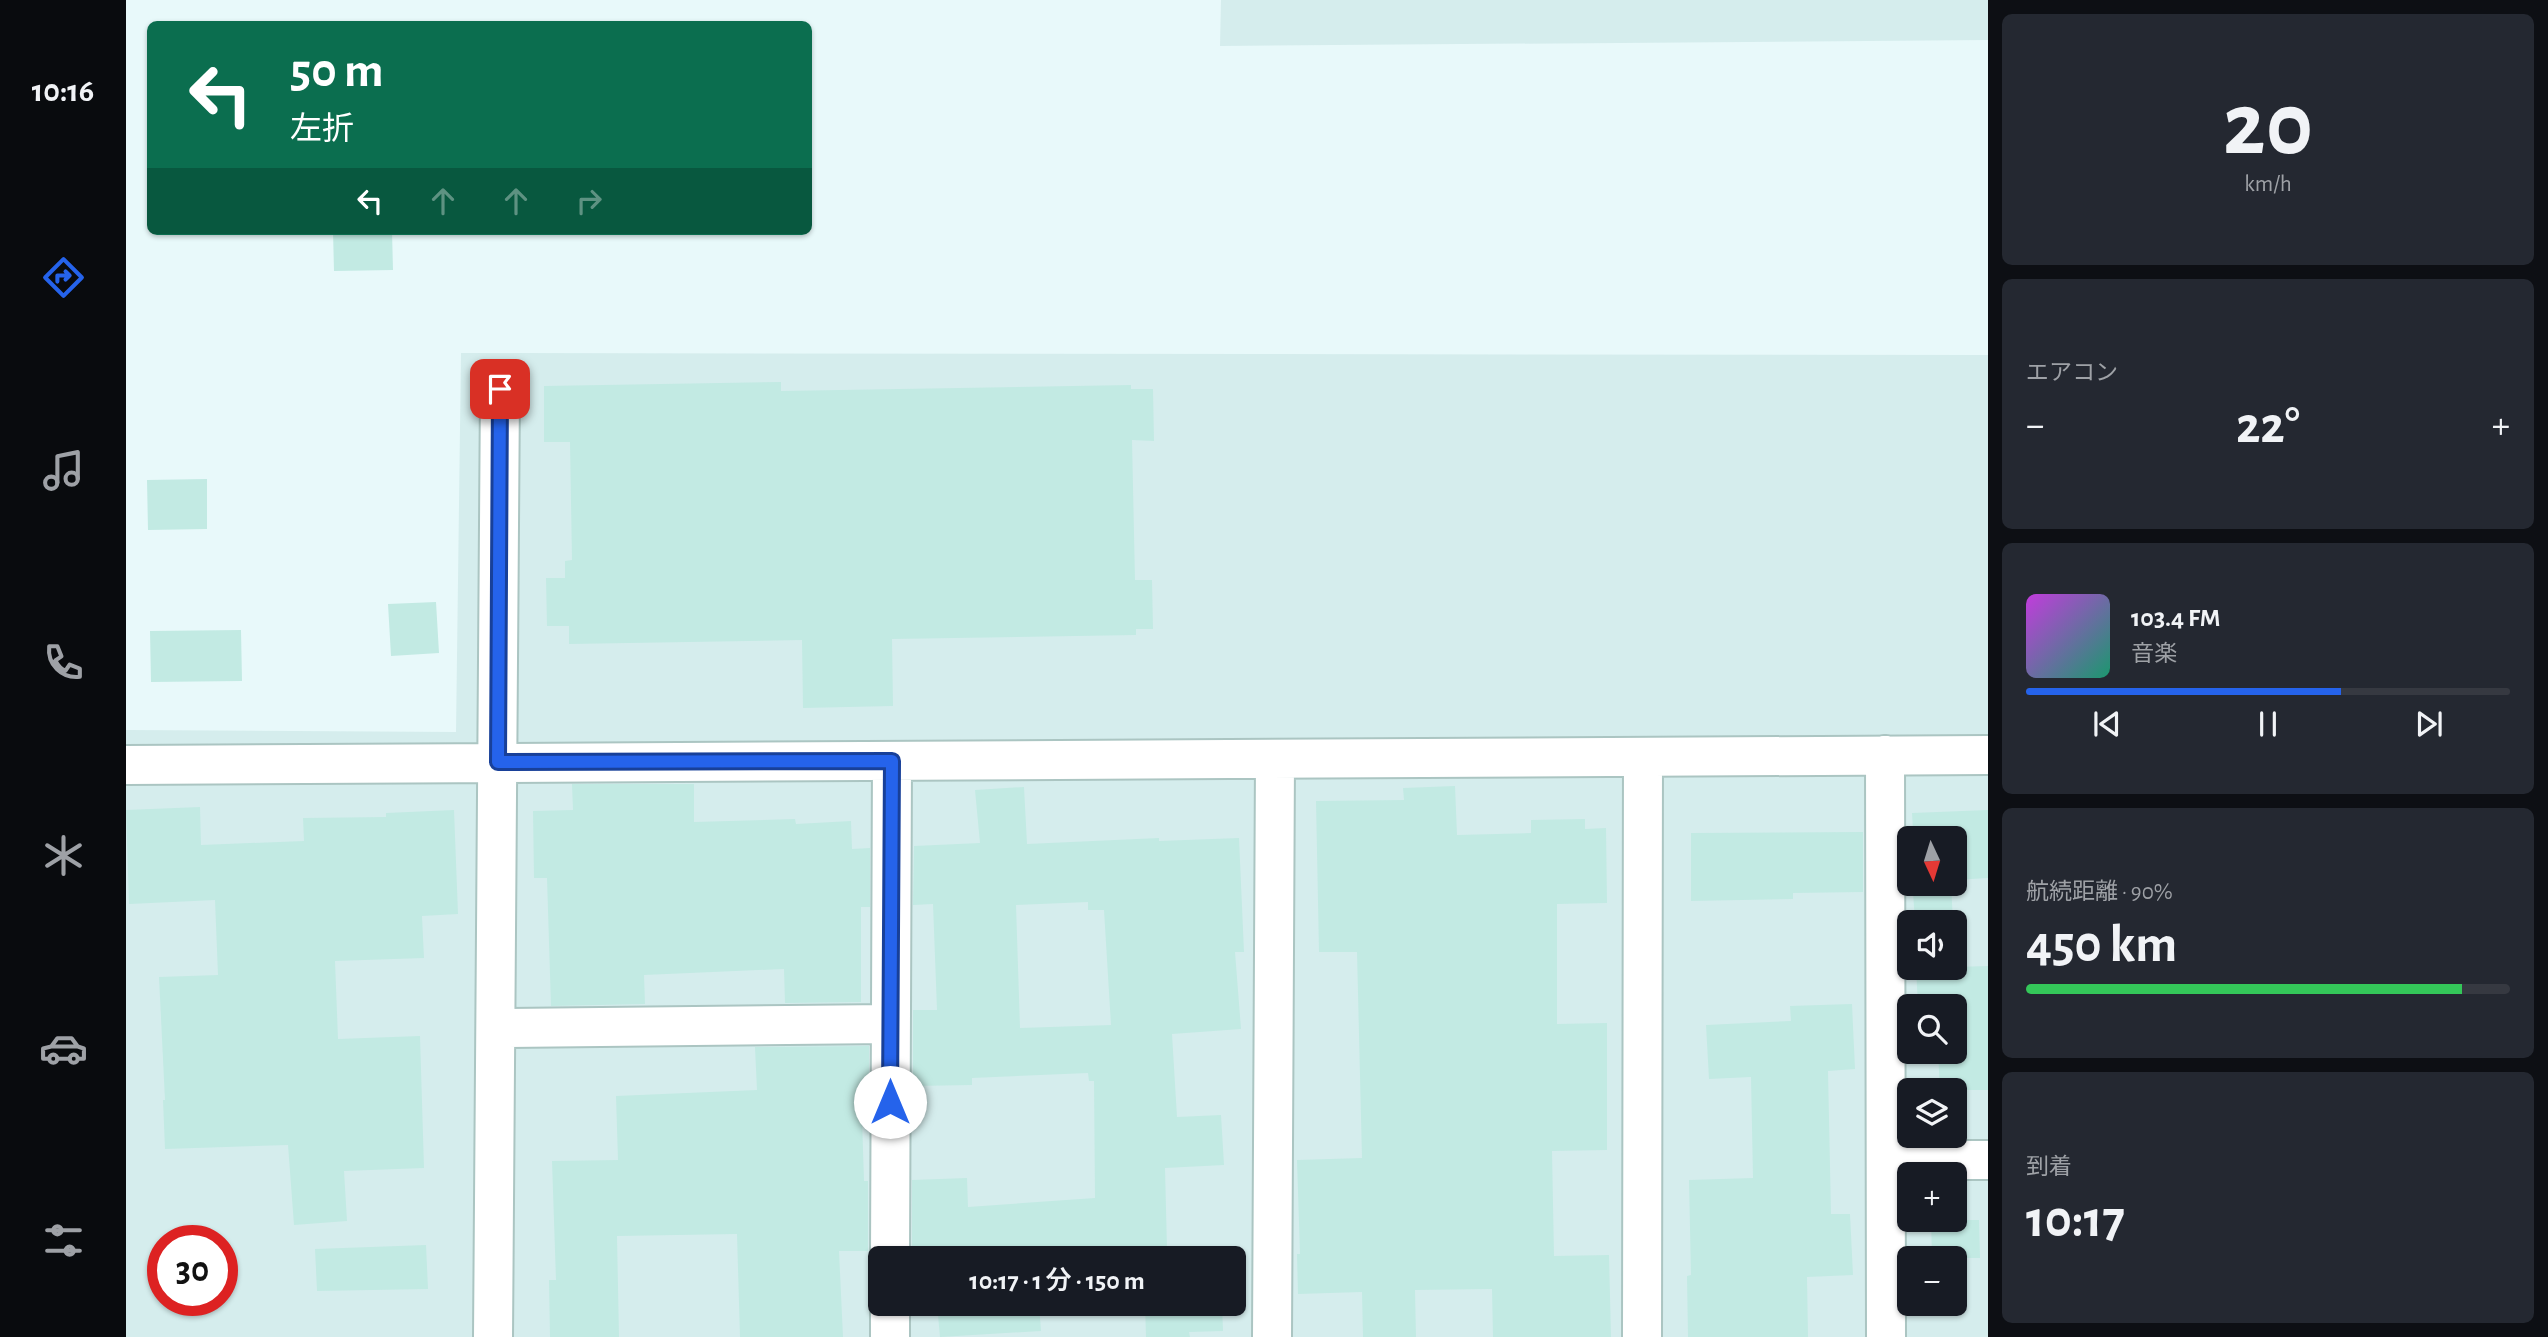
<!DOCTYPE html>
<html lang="ja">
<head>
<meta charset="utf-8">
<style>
	:root { --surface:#171b24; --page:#242831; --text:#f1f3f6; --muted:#9ea1a6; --line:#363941; --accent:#2563eb }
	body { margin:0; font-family:"Alegreya Sans","Noto Sans JP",sans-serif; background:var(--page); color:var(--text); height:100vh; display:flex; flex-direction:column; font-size:26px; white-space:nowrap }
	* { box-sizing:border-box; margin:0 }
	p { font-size:23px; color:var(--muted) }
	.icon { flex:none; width:38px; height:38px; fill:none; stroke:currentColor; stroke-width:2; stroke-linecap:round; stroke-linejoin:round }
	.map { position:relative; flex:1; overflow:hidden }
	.panel { display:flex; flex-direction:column; gap:14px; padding:14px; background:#0d0f14; width:560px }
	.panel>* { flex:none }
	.hud { position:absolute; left:21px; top:21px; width:665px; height:214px; border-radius:10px; box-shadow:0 2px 5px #0004; background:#0b6e4f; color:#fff; overflow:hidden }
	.needle { width:46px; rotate:176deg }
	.fabs { position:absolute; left:1771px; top:826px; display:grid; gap:14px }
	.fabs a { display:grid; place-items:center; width:70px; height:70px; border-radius:10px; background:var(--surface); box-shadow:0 2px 5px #0004; font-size:35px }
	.speed { position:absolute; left:21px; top:1225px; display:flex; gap:14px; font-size:35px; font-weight:700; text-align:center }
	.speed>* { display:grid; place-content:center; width:91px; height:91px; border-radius:50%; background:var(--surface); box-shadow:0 2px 5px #0004; line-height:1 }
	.speed .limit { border:10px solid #d22; background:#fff; color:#111 }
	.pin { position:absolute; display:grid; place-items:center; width:60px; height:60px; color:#fff; margin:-30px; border-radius:14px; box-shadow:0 4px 10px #0006 }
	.me { position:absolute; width:77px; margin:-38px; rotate:0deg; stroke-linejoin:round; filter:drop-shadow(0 0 5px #0008) }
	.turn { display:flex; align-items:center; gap:24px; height:147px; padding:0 28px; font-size:32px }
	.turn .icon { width:91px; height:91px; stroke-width:2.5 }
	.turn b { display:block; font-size:49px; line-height:60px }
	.lanes { display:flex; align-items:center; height:66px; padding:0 28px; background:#0003; justify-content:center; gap:35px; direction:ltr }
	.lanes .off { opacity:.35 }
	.big { font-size:52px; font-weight:600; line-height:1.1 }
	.panel .tile { flex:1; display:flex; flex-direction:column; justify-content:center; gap:10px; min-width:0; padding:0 24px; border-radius:10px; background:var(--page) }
	.panel .dial { align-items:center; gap:0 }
	.dial b { font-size:91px; line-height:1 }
	.song { display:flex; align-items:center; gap:21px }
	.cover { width:84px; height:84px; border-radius:10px; background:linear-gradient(135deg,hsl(290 70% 55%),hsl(160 70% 35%)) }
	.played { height:7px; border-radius:4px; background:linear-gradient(90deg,var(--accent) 65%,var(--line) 65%) }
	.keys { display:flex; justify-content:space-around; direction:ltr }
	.heat { display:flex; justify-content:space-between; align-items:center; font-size:38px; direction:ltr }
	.charge { height:10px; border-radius:5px; background:linear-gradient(90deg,#34c759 90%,var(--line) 0) }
	.trip { position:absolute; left:742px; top:1246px; width:378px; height:70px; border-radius:10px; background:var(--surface); box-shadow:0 2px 5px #0004; font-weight:600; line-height:70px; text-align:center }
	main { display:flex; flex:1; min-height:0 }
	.tabs { display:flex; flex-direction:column; width:126px; justify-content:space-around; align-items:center; background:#090b0e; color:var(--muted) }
	.tabs .icon { width:49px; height:49px }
	.tabs .on { color:var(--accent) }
	.tabs b { font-size:32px; color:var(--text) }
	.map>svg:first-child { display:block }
	.residential { fill:#d5eded; fill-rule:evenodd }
	.building { fill:#c2eae3; fill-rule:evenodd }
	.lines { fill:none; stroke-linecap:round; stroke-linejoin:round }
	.street-casing { stroke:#abc5c2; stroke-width:42 }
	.street { stroke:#fff; stroke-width:38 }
	.route-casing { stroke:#184099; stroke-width:18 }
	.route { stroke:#2563eb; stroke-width:12 }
</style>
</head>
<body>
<main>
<nav class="tabs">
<b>10:16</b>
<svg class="icon on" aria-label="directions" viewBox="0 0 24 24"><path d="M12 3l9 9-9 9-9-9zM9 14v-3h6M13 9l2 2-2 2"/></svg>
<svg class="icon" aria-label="music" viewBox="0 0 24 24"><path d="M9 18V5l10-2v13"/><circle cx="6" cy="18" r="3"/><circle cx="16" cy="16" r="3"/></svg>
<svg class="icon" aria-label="phone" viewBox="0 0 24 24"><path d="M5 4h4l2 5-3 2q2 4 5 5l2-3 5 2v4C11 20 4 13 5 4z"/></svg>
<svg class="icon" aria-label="climate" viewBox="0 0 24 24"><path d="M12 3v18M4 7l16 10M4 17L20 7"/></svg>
<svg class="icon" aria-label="car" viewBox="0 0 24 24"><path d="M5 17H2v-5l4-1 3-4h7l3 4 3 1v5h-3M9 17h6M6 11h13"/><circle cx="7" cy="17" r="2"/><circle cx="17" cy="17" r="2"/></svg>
<svg class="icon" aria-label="filters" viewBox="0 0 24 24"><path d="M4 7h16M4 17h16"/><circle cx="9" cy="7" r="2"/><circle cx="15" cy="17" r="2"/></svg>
</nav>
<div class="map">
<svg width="1862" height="1337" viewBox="0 0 1862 1337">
	<rect width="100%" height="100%" fill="#e8f9fa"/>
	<path class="residential" d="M1095 0H1862V40L1094 46Z
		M335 353 1862 355V1337H0V730L330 732ZM1783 838H1829V884H1783ZM1783 922H1829V968H1783ZM1783 1006H1829V1052H1783ZM1783 1090H1829V1136H1783ZM1783 1174H1829V1220H1783ZM37 1241H96V1300H37ZM754 1258H1108V1304H754ZM1783 1258H1829V1304H1783Z"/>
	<path class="building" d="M207 231H266L267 270 208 271Z
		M655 382V391L1005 385V389H1027L1028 441 1006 440 1009 580H1026L1027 629H1010V635L766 639 767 706 677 708 676 640 443 644V626H421L420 578H439V561L446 560 444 442H418V386Z
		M81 479V529L22 530 21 480Z
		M310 602 313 653 265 656 262 604Z
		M115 630 116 681 25 682 24 631Z
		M446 784H568V822L669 819 670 824 725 821 726 849 744 848V907H735V1002L659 1003 658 969 518 975 519 1004 425 1006 421 878H408L407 811 447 810Z
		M1329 786 1331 835 1405 833V820L1459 819V829L1480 828 1481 903 1431 904V1024L1481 1023V1150L1426 1151 1428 1256 1483 1255 1485 1337H1367L1366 1289 1289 1290 1290 1337H1237L1236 1292 1172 1294 1171 1254H1174L1171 1160 1236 1158 1231 952H1193L1190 801 1278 800 1277 788Z
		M898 787 901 844 1033 838V841L1113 838 1118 952H1109L1115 1029 1046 1034 1051 1117 1095 1115 1098 1165 1039 1168 1041 1249 910 1253V1258H793L792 1249H786V1180L841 1178 842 1207 969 1198 968 1081H963L962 1073 846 1078V1085L787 1086V1010H811L807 904 787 905 788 846 854 843 849 790ZM962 902V910H978L985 1025 894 1028 890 905Z
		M74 807 75 845 178 841 177 818 260 817V813L328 810 332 914 296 916 298 958 209 961 212 1039 294 1036 298 1168 218 1171 221 1221 168 1225 162 1145 39 1149 37 1100H39L33 977 92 975 89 900 3 904 0 810Z
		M1862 810V878L1829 880V838H1783V884H1825L1827 922H1789L1787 892H1781V831H1787L1786 813Z
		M1737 832V892L1667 893V899L1565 901V833Z
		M1829 958V967L1862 966V1090H1814L1812 1052H1829V1006H1792L1790 968H1829Z
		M1726 1004 1729 1069 1702 1071 1705 1214H1724L1727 1275 1681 1277 1682 1337H1562L1561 1276 1565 1275 1563 1180 1627 1178 1625 1077 1583 1079 1580 1025 1665 1021 1664 1006Z
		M743 1046V1087H735L738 1181H742V1251H713L717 1337H614L611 1234 491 1236 493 1337H424L423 1280H430L426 1161 492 1160 490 1096 631 1090 629 1047Z
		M1805 1220H1853L1854 1258H1806Z
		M300 1245 302 1289 191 1291 189 1249Z
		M1018 1254H1095V1258H1018Z
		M811 1304H913L915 1331 814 1337Z
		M1019 1304H1096L1097 1331 1063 1332 1064 1337H1020Z"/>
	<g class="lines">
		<g class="street-casing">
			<path id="street" d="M1759 755 1760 1337
				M0 765 1862 755
				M371 1028 763 1024
				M1760 1160H1862
				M764 1258 766 761
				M764 1304V1337
				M367 1337 374 389
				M1146 1337 1149 759
				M1516 1337 1517 757"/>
		</g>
		<use href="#street" class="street"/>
	</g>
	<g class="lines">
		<g class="route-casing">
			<path id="route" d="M374 389 372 762 766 761 764 1102"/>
		</g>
		<use href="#route" class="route"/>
	</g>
</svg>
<div class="fabs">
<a><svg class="needle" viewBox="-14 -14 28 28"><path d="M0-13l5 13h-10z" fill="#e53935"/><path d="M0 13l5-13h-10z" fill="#9ea1a6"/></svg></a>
<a><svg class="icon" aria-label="sound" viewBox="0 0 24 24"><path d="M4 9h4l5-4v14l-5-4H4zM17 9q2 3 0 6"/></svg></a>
<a><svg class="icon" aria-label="search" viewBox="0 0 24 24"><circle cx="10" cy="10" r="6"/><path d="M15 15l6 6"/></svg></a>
<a><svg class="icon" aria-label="layers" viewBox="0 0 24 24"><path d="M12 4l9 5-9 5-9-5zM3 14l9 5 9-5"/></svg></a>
<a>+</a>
<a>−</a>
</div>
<div class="speed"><div class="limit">30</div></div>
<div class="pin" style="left:374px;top:389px;background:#d93025"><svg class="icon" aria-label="arrive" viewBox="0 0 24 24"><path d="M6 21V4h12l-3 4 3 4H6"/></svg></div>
<svg class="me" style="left:764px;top:1102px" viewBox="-20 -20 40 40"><circle r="19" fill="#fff"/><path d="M0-13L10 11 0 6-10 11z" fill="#2563eb"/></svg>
<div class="trip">10:17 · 1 分 · 150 m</div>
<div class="hud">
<div class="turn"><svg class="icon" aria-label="left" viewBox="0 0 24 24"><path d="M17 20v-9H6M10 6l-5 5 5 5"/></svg><div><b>50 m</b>左折</div></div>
<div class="lanes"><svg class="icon" aria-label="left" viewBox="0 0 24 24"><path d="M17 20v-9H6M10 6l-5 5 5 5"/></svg><svg class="icon off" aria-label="ahead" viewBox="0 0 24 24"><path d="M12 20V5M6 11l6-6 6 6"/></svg><svg class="icon off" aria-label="ahead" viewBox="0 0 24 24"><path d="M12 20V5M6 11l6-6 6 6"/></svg><svg class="icon off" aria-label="right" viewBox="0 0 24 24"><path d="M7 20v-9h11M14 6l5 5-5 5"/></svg></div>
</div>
</div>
<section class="panel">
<div class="tile dial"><b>20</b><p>km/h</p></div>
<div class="tile"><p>エアコン</p>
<div class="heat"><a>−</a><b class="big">22°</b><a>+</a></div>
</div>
<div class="tile">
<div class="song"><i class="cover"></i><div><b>103.4 FM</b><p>音楽</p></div></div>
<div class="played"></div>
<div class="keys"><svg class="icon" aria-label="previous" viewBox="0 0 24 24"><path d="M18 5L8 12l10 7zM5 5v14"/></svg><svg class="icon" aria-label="pause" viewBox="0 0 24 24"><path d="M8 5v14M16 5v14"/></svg><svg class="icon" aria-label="next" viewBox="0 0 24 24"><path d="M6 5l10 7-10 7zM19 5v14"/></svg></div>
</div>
<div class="tile"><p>航続距離 · 90%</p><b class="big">450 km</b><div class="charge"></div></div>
<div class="tile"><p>到着</p><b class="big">10:17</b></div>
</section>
</main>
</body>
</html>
